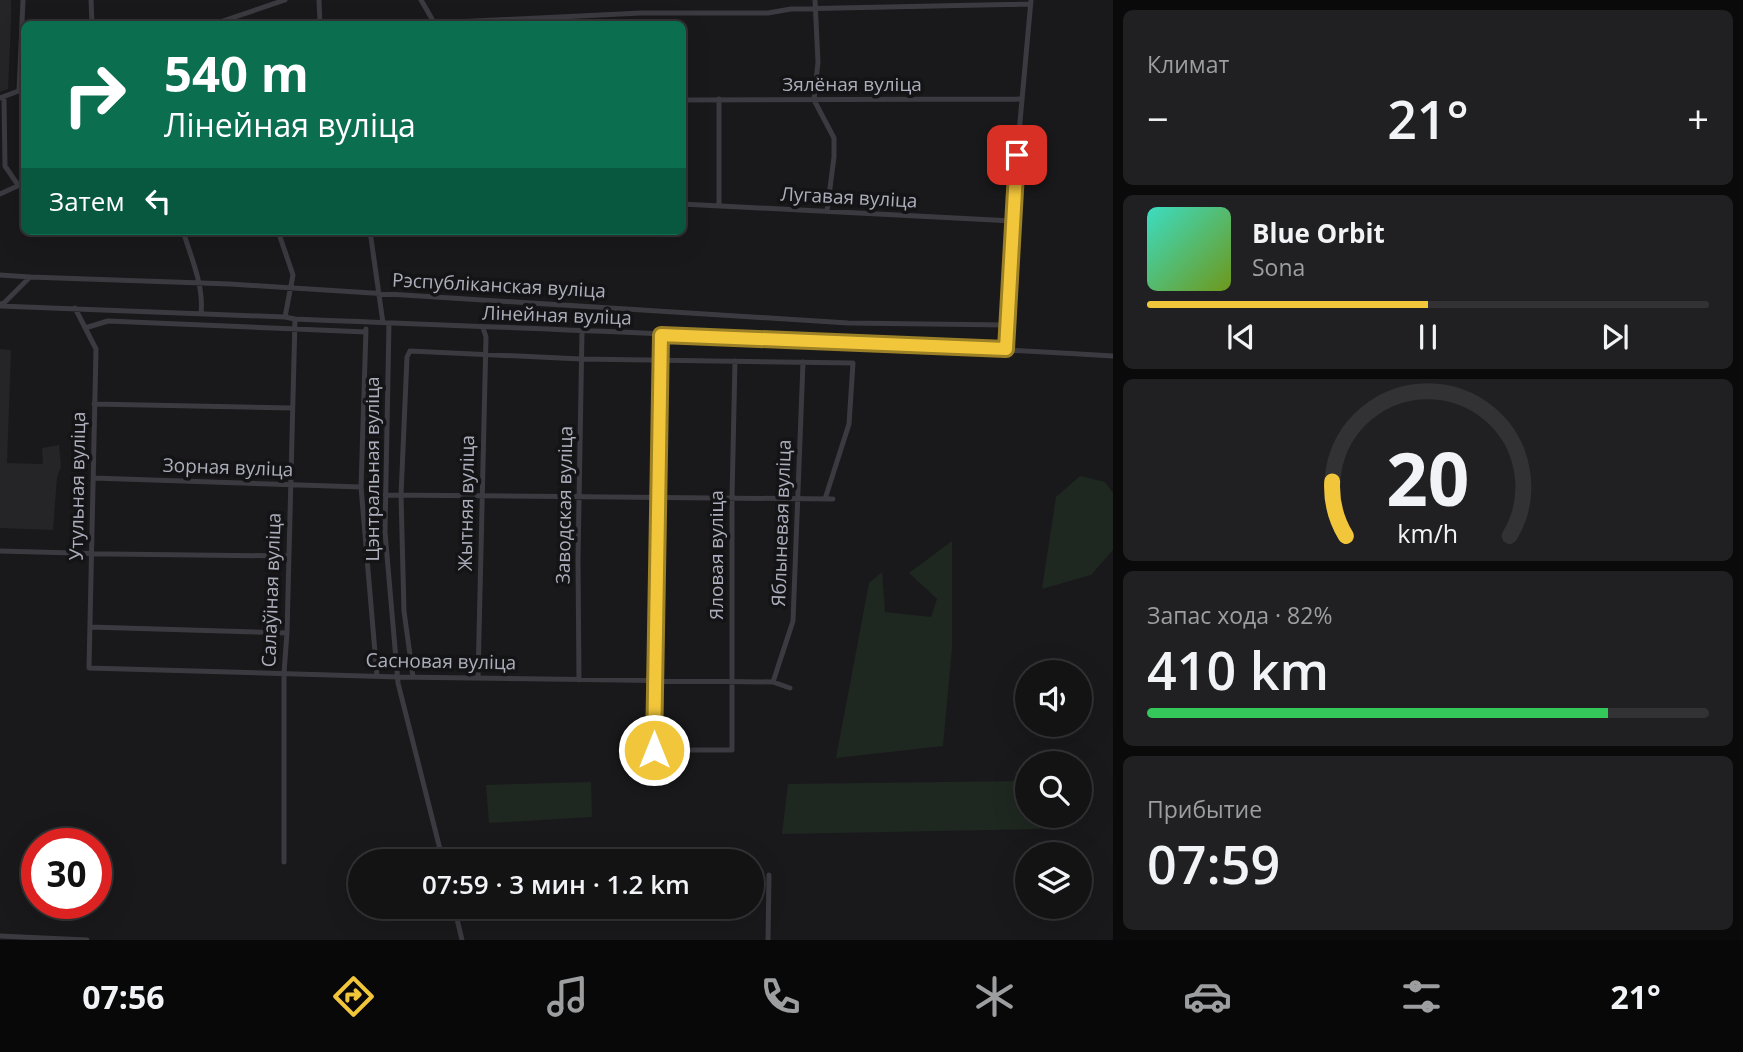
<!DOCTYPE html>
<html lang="ru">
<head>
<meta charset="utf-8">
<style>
	:root { --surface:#131314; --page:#202022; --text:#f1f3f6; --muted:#9d9ea0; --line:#323234; --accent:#f2c63b }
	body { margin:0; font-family:"Open Sans",sans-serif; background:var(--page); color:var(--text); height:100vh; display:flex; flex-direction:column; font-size:26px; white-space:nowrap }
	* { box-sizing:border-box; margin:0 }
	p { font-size:23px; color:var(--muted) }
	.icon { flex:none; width:38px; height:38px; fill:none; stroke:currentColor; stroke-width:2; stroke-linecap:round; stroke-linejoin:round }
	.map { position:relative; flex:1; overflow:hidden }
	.drawer { display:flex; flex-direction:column; gap:10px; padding:10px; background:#0a0a0b; width:630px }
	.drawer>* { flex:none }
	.hud { position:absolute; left:21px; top:21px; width:665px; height:214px; border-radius:10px; box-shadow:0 7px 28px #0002,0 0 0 2px var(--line); background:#0b6e4f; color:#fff; overflow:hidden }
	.fabs { position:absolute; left:1015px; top:660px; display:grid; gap:14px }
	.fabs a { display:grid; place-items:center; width:77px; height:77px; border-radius:50%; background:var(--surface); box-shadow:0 7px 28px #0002,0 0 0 2px var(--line); font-size:35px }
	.speed { position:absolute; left:21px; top:828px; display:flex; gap:14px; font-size:35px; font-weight:700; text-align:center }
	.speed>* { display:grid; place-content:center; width:91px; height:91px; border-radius:50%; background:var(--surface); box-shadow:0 7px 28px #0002,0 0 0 2px var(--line); line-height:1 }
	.speed .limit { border:10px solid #d22; background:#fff; color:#111 }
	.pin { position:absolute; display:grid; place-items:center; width:60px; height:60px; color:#fff; margin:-30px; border-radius:14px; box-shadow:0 4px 10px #0006 }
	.me { position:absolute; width:77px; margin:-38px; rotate:0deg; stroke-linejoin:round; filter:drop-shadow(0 0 5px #0008) }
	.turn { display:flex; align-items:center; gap:24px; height:147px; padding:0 28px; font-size:32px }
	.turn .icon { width:91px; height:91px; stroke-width:2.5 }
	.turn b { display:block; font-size:49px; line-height:60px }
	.then { display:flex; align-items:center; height:66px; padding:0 28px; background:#0003; gap:14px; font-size:26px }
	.big { font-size:52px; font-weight:600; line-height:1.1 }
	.drawer .widget { flex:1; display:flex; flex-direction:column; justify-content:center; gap:10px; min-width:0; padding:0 24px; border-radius:10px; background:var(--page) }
	.drawer .dial { align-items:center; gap:0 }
	.dial svg { height:182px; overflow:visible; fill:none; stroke:var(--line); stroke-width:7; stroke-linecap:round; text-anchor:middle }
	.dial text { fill:var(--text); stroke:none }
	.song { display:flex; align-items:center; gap:21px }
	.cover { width:84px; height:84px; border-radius:10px; background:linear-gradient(135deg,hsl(170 70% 55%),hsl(80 70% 35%)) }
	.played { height:7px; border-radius:4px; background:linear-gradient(90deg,var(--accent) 50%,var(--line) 50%) }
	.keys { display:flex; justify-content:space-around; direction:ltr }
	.heat { display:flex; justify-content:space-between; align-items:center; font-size:38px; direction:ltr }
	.charge { height:10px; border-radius:5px; background:linear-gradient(90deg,#34c759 82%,var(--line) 0) }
	.trip { position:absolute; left:348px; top:849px; width:416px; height:70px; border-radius:35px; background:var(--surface); box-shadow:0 7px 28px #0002,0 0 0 2px var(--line); font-weight:600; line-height:70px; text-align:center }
	.tabs { display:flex; height:112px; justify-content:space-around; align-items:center; background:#080808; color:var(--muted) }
	.tabs .icon { width:49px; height:49px }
	.tabs .selected { color:var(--accent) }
	.tabs b { font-size:32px; color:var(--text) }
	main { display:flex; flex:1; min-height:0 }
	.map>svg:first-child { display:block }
	.built { fill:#252528 }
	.green { fill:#1f2721 }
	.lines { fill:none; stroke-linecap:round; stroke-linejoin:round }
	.minor { stroke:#3a3a40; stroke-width:5 }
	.route-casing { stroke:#9d8126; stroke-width:18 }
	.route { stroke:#f2c63b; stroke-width:12 }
	.labels { text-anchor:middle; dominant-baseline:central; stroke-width:7; stroke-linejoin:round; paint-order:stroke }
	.street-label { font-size:19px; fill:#acafbb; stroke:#141416 }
</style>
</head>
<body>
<main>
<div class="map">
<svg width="1113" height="940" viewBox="0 0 1113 940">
	<rect width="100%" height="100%" fill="#19191b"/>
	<path class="built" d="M0 0H11V23L8 89 0 92Z
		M0 349 11 350 7 463 43 464 42 448 59 445 61 467 57 477 53 530 0 528Z"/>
	<path class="green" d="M1080 476 1105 482 1113 493V550L1091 575 1042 589 1056 497Z
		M952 541V648L943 746 836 758 869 583 882 572 885 612 931 617 937 599 909 573Z
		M1027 781V816H1039L1040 829 782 834 788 784Z
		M591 782 592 817 489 823 486 785Z"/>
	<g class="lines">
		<path class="minor" d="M91 0 92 24
			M319 0 320 24
			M421 0 435 24
			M815 0 818 62 814 100 834 138V157L827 211
			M434 23 641 13H768L791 9 1031 4
			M214 24 285 0
			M19 91 23 0
			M4 97 5 166 18 185
			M0 98 24 89
			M719 99V206
			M682 100 1021 99
			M0 194 24 183
			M682 204 1013 221
			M183 231C191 257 204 286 201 313
			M278 231 293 275 285 317
			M370 231 383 323
			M0 275 30 277
			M0 304 4 303 30 277 230 284 848 323 1007 325
			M0 306 285 317 295 319C568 330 841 340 1113 356
			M75 308 96 349 89 668 398 677 773 682 790 688
			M389 323 385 532 398 683 443 861
			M85 328 108 321 366 332
			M366 329 361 487 377 676
			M661 335 654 750H732V498L735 361
			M1006 349 1017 155 1031 0
			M94 404 292 408
			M93 478 361 487
			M385 495 833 499
			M0 551 110 554 288 556
			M90 627 287 633
			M413 677 404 611 401 495 407 357 410 351 581 359 853 363 849 424 825 499
			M478 678 486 337 483 328
			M579 680 578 560 582 331
			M773 682 793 621 803 362
			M284 862V673L287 633 295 319
			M454 906 462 940
			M0 936 87 940
			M768 940 769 875"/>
	</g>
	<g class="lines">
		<g class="route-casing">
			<path id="route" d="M654 750 661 335 1006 349 1017 155"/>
		</g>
		<use href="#route" class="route"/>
	</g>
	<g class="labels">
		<g class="street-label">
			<text x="852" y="84">Зялёная вуліца</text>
			<text transform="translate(849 197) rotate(3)">Лугавая вуліца</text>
			<text transform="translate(499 285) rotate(3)">Рэспубліканская вуліца</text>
			<text transform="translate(557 315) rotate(2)">Лінейная вуліца</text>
			<text transform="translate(228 467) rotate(2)">Зорная вуліца</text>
			<text transform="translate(372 469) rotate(-90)">Цэнтральная вуліца</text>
			<text transform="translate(77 486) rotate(-89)">Утульная вуліца</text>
			<text transform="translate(466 503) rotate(-89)">Жытняя вуліца</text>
			<text transform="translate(564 505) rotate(-89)">Заводская вуліца</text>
			<text transform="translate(781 523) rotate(-88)">Яблыневая вуліца</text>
			<text transform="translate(716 555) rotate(-90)">Яловая вуліца</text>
			<text transform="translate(271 590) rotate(-88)">Салаўіная вуліца</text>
			<text transform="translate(441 661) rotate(1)">Сасновая вуліца</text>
		</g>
	</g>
</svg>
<div class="fabs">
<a><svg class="icon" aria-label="sound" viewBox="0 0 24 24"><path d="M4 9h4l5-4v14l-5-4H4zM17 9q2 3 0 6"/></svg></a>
<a><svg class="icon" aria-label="search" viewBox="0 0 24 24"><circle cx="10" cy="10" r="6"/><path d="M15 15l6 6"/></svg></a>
<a><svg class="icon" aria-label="layers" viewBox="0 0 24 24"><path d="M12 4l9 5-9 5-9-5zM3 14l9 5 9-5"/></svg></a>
</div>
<div class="speed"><div class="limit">30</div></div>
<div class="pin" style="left:1017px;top:155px;background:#d93025"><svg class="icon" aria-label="arrive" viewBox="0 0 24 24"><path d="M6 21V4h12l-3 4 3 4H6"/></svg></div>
<svg class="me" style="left:654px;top:750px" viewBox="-20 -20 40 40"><circle r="17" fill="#f2c63b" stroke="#fff" stroke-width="3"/><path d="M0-11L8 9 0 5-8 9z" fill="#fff"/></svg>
<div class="trip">07:59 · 3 мин · 1.2 km</div>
<div class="hud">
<div class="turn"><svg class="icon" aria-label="right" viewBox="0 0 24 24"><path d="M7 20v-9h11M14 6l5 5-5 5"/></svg><div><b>540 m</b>Лінейная вуліца</div></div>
<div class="then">Затем<svg class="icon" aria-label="left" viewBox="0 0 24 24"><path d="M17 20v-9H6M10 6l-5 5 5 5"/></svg></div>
</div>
</div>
<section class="drawer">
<div class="widget"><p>Климат</p>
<div class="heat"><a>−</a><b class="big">21°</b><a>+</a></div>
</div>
<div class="widget">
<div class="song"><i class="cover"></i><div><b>Blue Orbit</b><p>Sona</p></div></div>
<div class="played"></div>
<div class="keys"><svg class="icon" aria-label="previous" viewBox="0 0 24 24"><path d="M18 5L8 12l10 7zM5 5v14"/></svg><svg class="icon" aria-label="pause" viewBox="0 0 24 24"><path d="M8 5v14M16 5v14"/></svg><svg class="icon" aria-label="next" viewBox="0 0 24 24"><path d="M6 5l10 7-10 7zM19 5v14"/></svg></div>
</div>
<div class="widget dial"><svg viewBox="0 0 100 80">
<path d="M14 69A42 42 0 1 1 86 69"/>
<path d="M14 69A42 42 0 0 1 8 45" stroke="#f2c63b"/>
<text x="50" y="56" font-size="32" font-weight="700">20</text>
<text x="50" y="72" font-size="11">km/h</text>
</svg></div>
<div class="widget"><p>Запас хода · 82%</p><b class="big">410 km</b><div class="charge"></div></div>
<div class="widget"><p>Прибытие</p><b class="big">07:59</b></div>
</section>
</main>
<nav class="tabs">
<b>07:56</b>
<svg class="icon selected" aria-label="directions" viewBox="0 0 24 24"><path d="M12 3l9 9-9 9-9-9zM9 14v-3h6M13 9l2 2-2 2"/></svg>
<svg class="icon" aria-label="music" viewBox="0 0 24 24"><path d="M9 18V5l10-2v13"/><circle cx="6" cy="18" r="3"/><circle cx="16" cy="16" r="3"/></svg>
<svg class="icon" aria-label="phone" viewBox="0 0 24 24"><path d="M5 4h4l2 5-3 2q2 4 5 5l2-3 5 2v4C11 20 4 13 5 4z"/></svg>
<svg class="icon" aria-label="climate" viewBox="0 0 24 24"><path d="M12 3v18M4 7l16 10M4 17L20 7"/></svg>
<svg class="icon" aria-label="car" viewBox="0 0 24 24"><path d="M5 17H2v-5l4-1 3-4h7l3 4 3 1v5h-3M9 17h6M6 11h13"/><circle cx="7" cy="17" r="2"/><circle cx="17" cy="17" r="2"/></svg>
<svg class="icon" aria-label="filters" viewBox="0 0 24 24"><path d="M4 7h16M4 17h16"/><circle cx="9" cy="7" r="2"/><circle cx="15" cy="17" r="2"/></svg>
<b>21°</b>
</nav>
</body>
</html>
